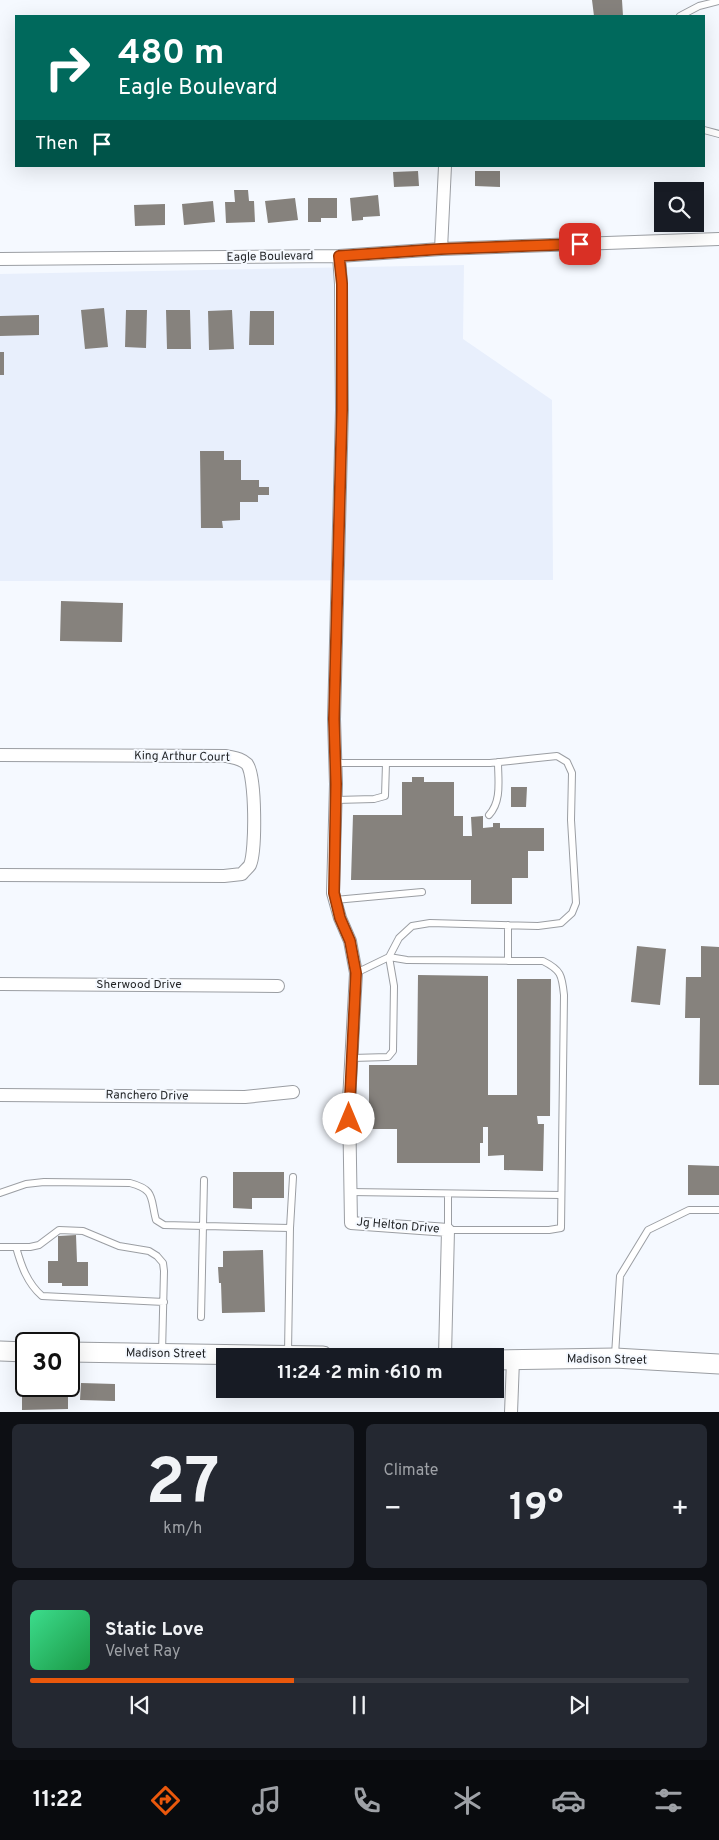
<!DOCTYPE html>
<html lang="en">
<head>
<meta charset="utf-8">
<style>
	:root { --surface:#171b24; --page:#242831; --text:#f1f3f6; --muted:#9ea1a6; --line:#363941; --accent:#ea580c }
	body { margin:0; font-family:Overpass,sans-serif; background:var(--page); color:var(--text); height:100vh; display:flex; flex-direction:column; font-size:19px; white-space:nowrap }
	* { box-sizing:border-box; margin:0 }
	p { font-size:16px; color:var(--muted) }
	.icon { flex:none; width:28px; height:28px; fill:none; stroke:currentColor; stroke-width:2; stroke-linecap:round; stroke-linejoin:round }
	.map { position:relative; height:1412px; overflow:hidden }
	.drawer { display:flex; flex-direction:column; gap:12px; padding:12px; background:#0d0f14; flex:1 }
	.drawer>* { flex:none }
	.top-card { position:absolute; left:15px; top:15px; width:690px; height:152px; border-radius:0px; box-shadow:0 5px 20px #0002; background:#00695c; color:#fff; overflow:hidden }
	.fabs { position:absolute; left:654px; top:182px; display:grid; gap:10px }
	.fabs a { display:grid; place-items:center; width:50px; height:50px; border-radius:0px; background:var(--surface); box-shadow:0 5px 20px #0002; font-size:25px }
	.speed { position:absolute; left:15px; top:1332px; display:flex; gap:10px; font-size:25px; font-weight:700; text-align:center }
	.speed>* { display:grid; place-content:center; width:65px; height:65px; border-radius:50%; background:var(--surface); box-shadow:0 5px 20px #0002; line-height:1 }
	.speed .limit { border:2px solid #111; border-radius:8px; background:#fff; color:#111 }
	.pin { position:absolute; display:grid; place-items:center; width:42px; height:42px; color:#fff; margin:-21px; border-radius:10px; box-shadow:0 2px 8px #0006 }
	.me { position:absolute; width:55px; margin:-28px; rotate:0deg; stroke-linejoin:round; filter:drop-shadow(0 0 4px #0008) }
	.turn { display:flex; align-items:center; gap:18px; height:105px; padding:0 20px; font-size:22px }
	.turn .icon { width:65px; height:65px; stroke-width:2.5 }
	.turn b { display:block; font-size:35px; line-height:42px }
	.then { display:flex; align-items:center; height:48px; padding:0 20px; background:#0003; gap:10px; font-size:19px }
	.big { font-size:38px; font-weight:700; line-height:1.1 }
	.drawer .tile { flex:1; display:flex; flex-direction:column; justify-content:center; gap:8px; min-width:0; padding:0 18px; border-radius:8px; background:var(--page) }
	.drawer .dial { align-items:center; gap:0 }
	.dial b { font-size:65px; line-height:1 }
	.song { display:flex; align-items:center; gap:15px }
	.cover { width:60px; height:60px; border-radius:8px; background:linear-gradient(135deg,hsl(150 70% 55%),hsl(140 70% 35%)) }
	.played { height:5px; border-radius:2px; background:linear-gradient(90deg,var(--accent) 40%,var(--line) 40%) }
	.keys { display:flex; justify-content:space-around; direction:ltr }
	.heat { display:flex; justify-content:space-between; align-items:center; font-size:28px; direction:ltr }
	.drawer .tiles { flex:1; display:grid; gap:12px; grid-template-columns:1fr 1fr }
	.tile:last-child { grid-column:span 2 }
	.trip { position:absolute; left:216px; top:1348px; width:288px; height:50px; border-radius:0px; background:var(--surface); box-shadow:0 5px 20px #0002; font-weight:700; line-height:50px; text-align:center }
	.dock { display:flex; height:80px; justify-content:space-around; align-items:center; background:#090b0e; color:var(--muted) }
	.dock .icon { width:35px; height:35px }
	.dock .current { color:var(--accent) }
	.dock b { font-size:22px; color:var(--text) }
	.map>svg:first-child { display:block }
	.built { fill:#e8effc }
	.building { fill:#86827d }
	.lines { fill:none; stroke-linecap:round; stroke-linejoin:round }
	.service-casing { stroke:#9b9ea3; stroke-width:8 }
	.minor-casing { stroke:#9b9ea3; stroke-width:14 }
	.primary-casing { stroke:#9b9ea3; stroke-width:21 }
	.service { stroke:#fff; stroke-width:6 }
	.minor { stroke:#fff; stroke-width:12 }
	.primary { stroke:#fff; stroke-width:19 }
	.route-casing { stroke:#983908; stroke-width:12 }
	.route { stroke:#ea580c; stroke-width:9 }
	.labels { text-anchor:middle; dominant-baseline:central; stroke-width:4; stroke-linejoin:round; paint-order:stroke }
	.street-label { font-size:12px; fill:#242628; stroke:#f5f9ff }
</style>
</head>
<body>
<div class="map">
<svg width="719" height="1413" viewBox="0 0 719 1413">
	<rect width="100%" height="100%" fill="#f5f9ff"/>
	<path class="built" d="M464 265 463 339 552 400 553 580 0 581V274Z"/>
	<path class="building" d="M592 0H622L623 16H594Z
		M418 171 419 186 394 187 393 172Z
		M475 171H500V187L475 186Z
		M234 190H248L249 201H254L255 222 226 223 225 202H235Z
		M378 195 380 216 363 217V220L352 221 350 198Z
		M295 198 298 220 268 223 265 201Z
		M308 198H337V218H321V222H308Z
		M213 201 215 222 184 225 182 204Z
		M165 204V225L135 226 134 205Z
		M104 308 108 347 85 349 81 310Z
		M126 310H147L146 348 125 347Z
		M166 310H190L191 349H167Z
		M232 310 234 349 209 350 208 311Z
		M250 311H274V345H249Z
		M39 315V335L0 336V316Z
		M0 352H4V375H0Z
		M200 451H224V460H241V480H259V487H269V495H258V502H240V520L222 521 223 528H201Z
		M61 601 123 603 122 642 60 641Z
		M412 777H424V782H454V816H463V836H472L471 817 483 816V828L493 827V823H500V828H544V851H528V878H512V904H471V880H351L353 815H402V782H412Z
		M511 787H527L526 807H511Z
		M637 946 666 949 660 1005 631 1002Z
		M701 946 719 947V1085H699L700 1018H685L686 977H701Z
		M418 975 488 976V1095H517V979H551L550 1116H537L538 1124H544L543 1171 504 1170V1155L488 1156V1127H483V1143H480V1163H397V1129H369V1065H417Z
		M688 1165 719 1166V1195H688Z
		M233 1172H284V1198H252V1209L233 1208Z
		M76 1235 77 1262H88V1286H62V1283H48V1261H58V1236Z
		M263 1250 265 1312 222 1313 221 1283H219L218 1267H223V1251Z
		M81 1383 115 1384V1401L80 1400Z
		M68 1388V1409L22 1410V1390Z"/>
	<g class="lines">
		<g class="service-casing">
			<path id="service" d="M680 16 699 6 719 1
				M704 130 719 134
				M336 763H490L557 756 567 762 572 773 571 820 576 903 572 913 561 923 538 926 430 923 412 926 399 938 389 957 356 973
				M336 800 374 799 385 796 386 763
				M489 815C502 801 498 780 498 762
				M335 900 422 892
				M508 961V925
				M352 1058 388 1057 393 1051 394 986 389 957 407 960 543 961C561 970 562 975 564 995L561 1228 549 1230H448V1194
				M350 1192 561 1195
				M0 1193 26 1184 44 1182 130 1183C156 1190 150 1198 156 1220L164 1225 290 1228
				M0 1247H30L39 1245 59 1230 83 1231 119 1246 149 1251 157 1256 163 1263 164 1271 162 1353
				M16 1247C21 1265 27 1283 42 1296L164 1302
				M201 1317 204 1180
				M288 1353 290 1228 293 1177
				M615 1355 620 1276 648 1230 689 1210H719"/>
		</g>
		<g class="minor-casing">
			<path id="minor" d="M441 249 445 166
				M339 256 341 284 342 410 334 719 336 784 333 893 340 918 350 941 356 973 349 1101 351 1223 448 1230 445 1356
				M0 259 339 256 441 249 719 239
				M0 755 226 756C234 758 241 758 247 764 256 776 256 851 250 865 248 868 244 871 242 874L224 876 0 875
				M0 984 278 986
				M0 1095 245 1097 293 1092
				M511 1413 513 1360"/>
		</g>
		<g class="primary-casing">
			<path id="primary" d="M0 1351 26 1352
				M69 1352 323 1356
				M495 1360 615 1358 719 1364"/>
		</g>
		<use href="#service" class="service"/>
		<use href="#minor" class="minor"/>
		<use href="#primary" class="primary"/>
	</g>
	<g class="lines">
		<g class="route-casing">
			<path id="route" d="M349 1119 356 973 350 941 340 918 334 893 336 784 334 719 342 410V284L339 256 441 249 580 244"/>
		</g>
		<use href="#route" class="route"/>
	</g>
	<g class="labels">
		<g class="street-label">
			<text transform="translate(270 257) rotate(-1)">Eagle Boulevard</text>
			<text transform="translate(182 757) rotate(1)">King Arthur Court</text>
			<text x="139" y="985">Sherwood Drive</text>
			<text transform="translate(147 1096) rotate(1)">Ranchero Drive</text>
			<text transform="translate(398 1226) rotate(5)">Jg Helton Drive</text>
			<text transform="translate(166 1354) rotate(1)">Madison Street</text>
			<text transform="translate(607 1360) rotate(1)">Madison Street</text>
		</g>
	</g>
</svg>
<div class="fabs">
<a><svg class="icon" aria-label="search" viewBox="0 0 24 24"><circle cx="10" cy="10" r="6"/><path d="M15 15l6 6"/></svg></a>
</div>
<div class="speed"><div class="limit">30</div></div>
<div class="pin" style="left:580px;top:244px;background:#d93025"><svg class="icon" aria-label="arrive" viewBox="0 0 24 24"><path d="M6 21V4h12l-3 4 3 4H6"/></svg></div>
<svg class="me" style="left:349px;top:1119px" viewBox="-20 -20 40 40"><circle r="19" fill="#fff"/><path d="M0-13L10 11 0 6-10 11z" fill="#ea580c"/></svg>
<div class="trip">11:24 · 2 min · 610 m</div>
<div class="top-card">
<div class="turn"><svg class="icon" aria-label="right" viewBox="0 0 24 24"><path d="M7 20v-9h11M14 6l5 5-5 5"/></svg><div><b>480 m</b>Eagle Boulevard</div></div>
<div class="then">Then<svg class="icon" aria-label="arrive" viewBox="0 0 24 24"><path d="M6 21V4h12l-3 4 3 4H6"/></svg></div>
</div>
</div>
<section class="drawer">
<div class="tiles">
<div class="tile dial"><b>27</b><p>km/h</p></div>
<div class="tile"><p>Climate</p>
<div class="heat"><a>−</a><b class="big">19°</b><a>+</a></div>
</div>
<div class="tile">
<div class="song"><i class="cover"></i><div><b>Static Love</b><p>Velvet Ray</p></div></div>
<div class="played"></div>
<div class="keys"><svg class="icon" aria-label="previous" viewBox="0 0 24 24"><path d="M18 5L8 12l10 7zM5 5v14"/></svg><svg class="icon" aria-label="pause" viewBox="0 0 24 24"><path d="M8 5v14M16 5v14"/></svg><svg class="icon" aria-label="next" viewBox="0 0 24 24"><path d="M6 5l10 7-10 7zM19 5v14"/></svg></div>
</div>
</div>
</section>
<nav class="dock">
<b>11:22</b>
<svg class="icon current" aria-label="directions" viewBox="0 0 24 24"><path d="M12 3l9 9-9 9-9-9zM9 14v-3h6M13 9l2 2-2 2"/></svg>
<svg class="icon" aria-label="music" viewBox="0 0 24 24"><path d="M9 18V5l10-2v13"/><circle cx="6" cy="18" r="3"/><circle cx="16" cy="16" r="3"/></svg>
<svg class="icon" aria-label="phone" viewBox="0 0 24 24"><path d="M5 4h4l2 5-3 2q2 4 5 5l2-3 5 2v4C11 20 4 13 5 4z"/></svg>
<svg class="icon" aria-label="climate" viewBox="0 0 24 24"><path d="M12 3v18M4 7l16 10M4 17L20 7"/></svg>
<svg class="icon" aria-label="car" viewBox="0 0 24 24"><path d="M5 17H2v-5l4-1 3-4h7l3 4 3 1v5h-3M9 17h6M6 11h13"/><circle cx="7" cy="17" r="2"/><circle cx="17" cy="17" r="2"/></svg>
<svg class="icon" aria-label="filters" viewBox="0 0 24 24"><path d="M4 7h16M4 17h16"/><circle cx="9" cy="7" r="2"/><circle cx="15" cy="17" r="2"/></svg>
</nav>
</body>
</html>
